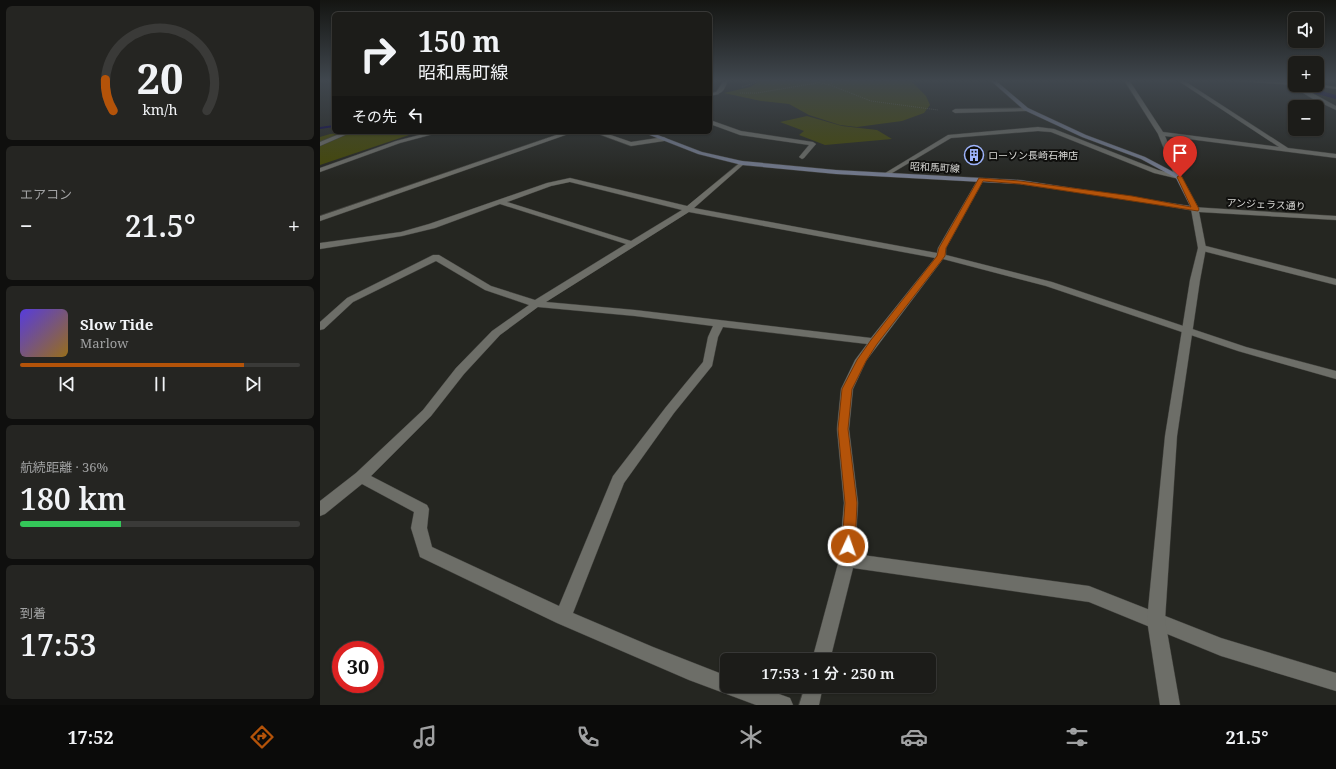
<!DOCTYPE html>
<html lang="ja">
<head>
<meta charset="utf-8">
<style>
	:root { --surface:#1c1c19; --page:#252522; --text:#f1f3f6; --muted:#a0a1a2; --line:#3a3a38; --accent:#b45309 }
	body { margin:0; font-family:"Noto Serif","Noto Sans JP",serif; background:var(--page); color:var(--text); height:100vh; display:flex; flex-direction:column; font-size:15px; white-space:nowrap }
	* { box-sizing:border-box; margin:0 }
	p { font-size:13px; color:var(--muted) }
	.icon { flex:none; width:22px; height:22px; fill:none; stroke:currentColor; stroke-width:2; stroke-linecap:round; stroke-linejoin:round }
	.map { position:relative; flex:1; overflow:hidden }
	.side { display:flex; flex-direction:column; gap:6px; padding:6px; background:#0f0f0e; width:320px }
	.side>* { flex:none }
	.hud { position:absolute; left:12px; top:12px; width:380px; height:122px; border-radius:6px; box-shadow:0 1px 3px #0004,0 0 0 1px var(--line); background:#1c1c19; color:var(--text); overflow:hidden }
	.fabs { position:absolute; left:968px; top:12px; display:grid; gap:8px }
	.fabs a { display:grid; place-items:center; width:36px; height:36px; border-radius:6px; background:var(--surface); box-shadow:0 1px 3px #0004,0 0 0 1px var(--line); font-size:20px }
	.speed { position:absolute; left:12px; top:641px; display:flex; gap:8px; font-size:20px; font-weight:700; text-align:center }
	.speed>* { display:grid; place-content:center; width:52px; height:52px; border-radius:50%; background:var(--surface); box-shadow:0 1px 3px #0004,0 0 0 1px var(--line); line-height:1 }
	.speed .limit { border:6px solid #d22; background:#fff; color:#111 }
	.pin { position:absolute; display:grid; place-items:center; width:34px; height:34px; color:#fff; margin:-41px -17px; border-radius:50% 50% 50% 0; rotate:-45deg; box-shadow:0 0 4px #0007 }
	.pin .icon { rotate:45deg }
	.me { position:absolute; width:44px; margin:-22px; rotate:3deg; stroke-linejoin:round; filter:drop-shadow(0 0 3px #0008) }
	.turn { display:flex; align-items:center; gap:14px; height:84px; padding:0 20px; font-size:18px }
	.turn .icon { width:52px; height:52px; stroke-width:2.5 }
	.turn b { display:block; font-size:28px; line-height:34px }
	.then { display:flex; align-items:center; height:38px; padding:0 20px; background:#0003; gap:8px; font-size:15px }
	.big { font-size:30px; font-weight:600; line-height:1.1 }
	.side .widget { flex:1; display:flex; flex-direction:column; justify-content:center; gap:6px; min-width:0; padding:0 14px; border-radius:6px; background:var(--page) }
	.side .dial { align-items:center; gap:0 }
	.dial svg { height:104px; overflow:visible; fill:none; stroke:var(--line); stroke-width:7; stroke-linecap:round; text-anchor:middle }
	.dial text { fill:var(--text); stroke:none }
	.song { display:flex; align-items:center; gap:12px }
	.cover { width:48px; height:48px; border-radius:6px; background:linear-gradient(135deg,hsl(250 70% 55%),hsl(40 70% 35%)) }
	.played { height:4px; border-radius:2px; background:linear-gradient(90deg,var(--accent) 80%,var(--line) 80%) }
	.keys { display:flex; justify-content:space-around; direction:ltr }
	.heat { display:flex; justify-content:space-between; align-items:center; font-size:22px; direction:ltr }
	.charge { height:6px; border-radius:3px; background:linear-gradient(90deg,#34c759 36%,var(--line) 0) }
	.trip { position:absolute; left:400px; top:653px; width:216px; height:40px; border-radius:6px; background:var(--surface); box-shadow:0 1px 3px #0004,0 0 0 1px var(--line); font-weight:600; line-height:40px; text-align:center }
	.menu { display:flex; height:64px; justify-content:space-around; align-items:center; background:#0b0b0a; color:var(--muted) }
	.menu .icon { width:28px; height:28px }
	.menu .current { color:var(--accent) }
	.menu b { font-size:18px; color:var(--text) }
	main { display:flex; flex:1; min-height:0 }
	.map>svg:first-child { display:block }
	.green { fill:#454804 }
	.water { fill:#09024d }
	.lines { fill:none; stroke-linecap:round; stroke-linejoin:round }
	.stream { fill:#09024d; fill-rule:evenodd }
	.service-casing { stroke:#40403c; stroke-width:1 }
	.minor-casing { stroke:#40403c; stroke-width:1 }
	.tertiary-casing { stroke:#40403c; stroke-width:1 }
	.secondary-casing { stroke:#40403c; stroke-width:1 }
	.path { stroke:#848480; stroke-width:1; stroke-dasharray:0.5 1.5; stroke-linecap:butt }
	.service { fill:#6d6e68; fill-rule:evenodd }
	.minor { fill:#6d6e68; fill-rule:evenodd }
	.tertiary { fill:#6d6e68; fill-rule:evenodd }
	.secondary { fill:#737a8d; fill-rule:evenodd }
	.route { fill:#b45309; stroke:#753606 }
	.labels { text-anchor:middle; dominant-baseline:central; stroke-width:4; stroke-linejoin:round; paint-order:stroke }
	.far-poi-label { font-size:10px; fill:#dbdbd8; stroke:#0f0f0d; text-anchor:start }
	.far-street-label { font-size:10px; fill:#dbdbd8; stroke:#0f0f0d }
</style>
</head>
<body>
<main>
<section class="side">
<div class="widget dial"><svg viewBox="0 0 100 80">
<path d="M14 69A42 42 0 1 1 86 69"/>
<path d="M14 69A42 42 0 0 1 8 45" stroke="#b45309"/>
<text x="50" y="56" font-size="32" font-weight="700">20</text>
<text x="50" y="72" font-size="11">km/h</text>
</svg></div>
<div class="widget"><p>エアコン</p>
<div class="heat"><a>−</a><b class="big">21.5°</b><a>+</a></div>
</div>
<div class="widget">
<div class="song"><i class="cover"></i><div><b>Slow Tide</b><p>Marlow</p></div></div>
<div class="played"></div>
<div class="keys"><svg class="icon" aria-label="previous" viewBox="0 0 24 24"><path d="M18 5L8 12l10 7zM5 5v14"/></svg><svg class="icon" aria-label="pause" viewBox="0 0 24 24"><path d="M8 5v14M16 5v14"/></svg><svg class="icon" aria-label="next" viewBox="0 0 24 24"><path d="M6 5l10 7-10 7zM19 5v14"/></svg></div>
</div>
<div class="widget"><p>航続距離 · 36%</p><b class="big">180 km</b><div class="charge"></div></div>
<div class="widget"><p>到着</p><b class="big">17:53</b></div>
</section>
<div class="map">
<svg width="1016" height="705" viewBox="0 0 1016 705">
	<rect width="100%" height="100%" fill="#252621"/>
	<path class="green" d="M436 80H590L606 96 610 105 604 113 582 121 537 127 520 125 489 115 469 104 441 101 404 93 430 87 438 82Z
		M487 116 522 126 557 130 572 139 505 145 479 135 484 131 460 122Z
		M27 132H98L0 165V137L10 134Z"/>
	<path class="water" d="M980 85H994L1005 92 1016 95V99L993 93Z"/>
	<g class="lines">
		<path class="stream" d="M14 125V127L0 129V127Z"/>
		<g class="service-casing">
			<path id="service" d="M404 80H408C405 87 404 94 395 94Z"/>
		</g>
		<g class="minor-casing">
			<path id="minor" d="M804 80H809L843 132 959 147 857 80H863L968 148 1016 154V158L845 136 862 177 859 179 834 173 731 132 718 131 631 138 567 176 562 175 628 135 718 127 734 129 838 170 854 174 838 134Z
				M916 80 975 83V85H977H975L918 81Z
				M997 84 1016 87V89L987 85Z
				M397 92 399 94 390 96V93Z
				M708 108 709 109 706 111 635 113 632 111 635 109Z
				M390 120 421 131 493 142 496 144 484 158 482 159 479 157 489 145 420 135 390 124Z
				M24 132H32L0 146V142Z
				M111 132H121L80 143 0 172V168L76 141Z
				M245 132H254L0 221V216Z
				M273 132H282L311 142 344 137 347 139 344 141 311 146Z
				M422 161 425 163 424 164 374 208 617 253 618 248 658 179 663 178 664 179 626 248V255L732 282 926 347 1016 371V379L918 351 726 286 623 259 546 361 533 389 529 429 538 503 535 554 769 586 901 638 1016 673V691L901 656 769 602 533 568 510 660H492L519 560 524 503 517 429 521 389 535 360 547 344 403 327 398 337 392 366 354 413 304 483 253 613 333 647 407 676V686H437L470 698 473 705H436L369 680 237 623 100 557 91 528 94 512 42 484 5 514 0 516V501L36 473 103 410 136 368 172 331 209 305 165 290 116 261 33 302 4 329 0 330V322L27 298 113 255H119L171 286 215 300 306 244 180 204 115 228 82 236 0 249V243L81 232 109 224 227 183 250 178 367 206ZM250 182 362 210 311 241 187 202 231 186ZM369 212 615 258 551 338 315 310 226 302ZM218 307 315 316 393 326 388 337 383 362 346 407 293 476 239 606 112 547 107 528 109 509 107 505 51 476 111 416 144 374 180 335Z
				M882 245 1016 279V285L879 250 878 248 879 246Z
				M485 686H503L499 705H479Z"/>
		</g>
		<g class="tertiary-casing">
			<path id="tertiary" d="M962 80H968L1016 106V110L993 99Z
				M872 207 1016 216V220L879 212 886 248 880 280 857 436 845 620 860 705H840L827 620 845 436 870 280 878 248 871 209Z"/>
		</g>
		<g class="secondary-casing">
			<path id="secondary" d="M670 80H675L708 108 766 135 825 157 861 176 879 209 875 211 812 200 700 184 516 174 422 165 378 154 322 132H330L382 152 422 161 516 170 700 180 870 206 856 178 821 159 762 137 704 110Z"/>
		</g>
		<path class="path" d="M487 80 510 85 551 101 618 110
			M511 84 516 80
			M422 87 437 82 435 80
			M420 93H437L497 83"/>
		<use href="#service" class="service"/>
		<use href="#minor" class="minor"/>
		<use href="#tertiary" class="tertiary"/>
		<use href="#secondary" class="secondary"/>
	</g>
	<linearGradient id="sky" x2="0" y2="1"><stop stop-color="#141512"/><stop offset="0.45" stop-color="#40474e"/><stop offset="1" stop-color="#40474e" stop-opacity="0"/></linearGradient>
	<rect width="1016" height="179" fill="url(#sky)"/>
	<path class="route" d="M860 175 862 177 879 209 878 211 700 184 663 181 626 248 625 256 557 344 546 361 532 389 528 429 537 503 535 546 533 550 528 552 524 550 522 546 525 503 518 429 522 389 537 360 551 340 617 256 619 248 659 178 700 181 812 196 871 207 857 177Z"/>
	<defs>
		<g id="building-ring" transform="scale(1)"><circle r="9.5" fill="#0f0f0d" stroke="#9eb4fd" stroke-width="1.5"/><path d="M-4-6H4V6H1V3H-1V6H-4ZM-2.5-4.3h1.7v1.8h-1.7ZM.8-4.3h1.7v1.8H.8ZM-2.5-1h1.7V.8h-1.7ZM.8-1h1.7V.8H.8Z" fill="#9eb4fd"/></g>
	</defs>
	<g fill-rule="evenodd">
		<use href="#building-ring" x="654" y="155"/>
	</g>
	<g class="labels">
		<g class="far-poi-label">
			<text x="668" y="155">ローソン長崎石神店</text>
		</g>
		<g class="far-street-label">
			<text transform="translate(615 167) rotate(3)">昭和馬町線</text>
			<text transform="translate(946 204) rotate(3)">アンジェラス通り</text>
		</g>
	</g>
</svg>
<div class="fabs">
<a><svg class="icon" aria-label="sound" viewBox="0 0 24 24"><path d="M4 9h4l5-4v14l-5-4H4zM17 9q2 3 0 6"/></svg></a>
<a>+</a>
<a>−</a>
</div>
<div class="speed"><div class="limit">30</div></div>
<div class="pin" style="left:860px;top:177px;background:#d93025"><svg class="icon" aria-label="arrive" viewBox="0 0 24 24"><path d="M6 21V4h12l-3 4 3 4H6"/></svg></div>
<svg class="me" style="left:528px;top:546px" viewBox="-20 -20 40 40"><circle r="17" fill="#b45309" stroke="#fff" stroke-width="3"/><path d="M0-11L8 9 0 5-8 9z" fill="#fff"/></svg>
<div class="trip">17:53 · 1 分 · 250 m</div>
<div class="hud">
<div class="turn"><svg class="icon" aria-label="right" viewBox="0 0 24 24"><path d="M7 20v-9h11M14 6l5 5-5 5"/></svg><div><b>150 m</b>昭和馬町線</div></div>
<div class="then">その先<svg class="icon" aria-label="left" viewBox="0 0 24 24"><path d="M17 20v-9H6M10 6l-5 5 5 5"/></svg></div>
</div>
</div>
</main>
<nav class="menu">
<b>17:52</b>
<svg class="icon current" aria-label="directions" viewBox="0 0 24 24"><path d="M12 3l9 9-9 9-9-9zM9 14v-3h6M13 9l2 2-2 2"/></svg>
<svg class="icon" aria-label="music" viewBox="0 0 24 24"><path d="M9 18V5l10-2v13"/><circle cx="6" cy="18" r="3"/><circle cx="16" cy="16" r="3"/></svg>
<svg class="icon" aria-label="phone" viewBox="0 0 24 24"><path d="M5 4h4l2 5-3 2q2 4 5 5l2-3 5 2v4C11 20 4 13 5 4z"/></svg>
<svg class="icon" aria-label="climate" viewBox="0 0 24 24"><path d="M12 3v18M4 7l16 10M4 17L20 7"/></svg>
<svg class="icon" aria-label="car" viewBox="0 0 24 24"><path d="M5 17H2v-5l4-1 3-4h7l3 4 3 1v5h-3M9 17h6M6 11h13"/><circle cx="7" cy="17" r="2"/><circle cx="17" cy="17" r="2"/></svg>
<svg class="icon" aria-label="filters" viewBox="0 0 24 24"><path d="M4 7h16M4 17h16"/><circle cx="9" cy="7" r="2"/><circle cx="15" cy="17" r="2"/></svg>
<b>21.5°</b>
</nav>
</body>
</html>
